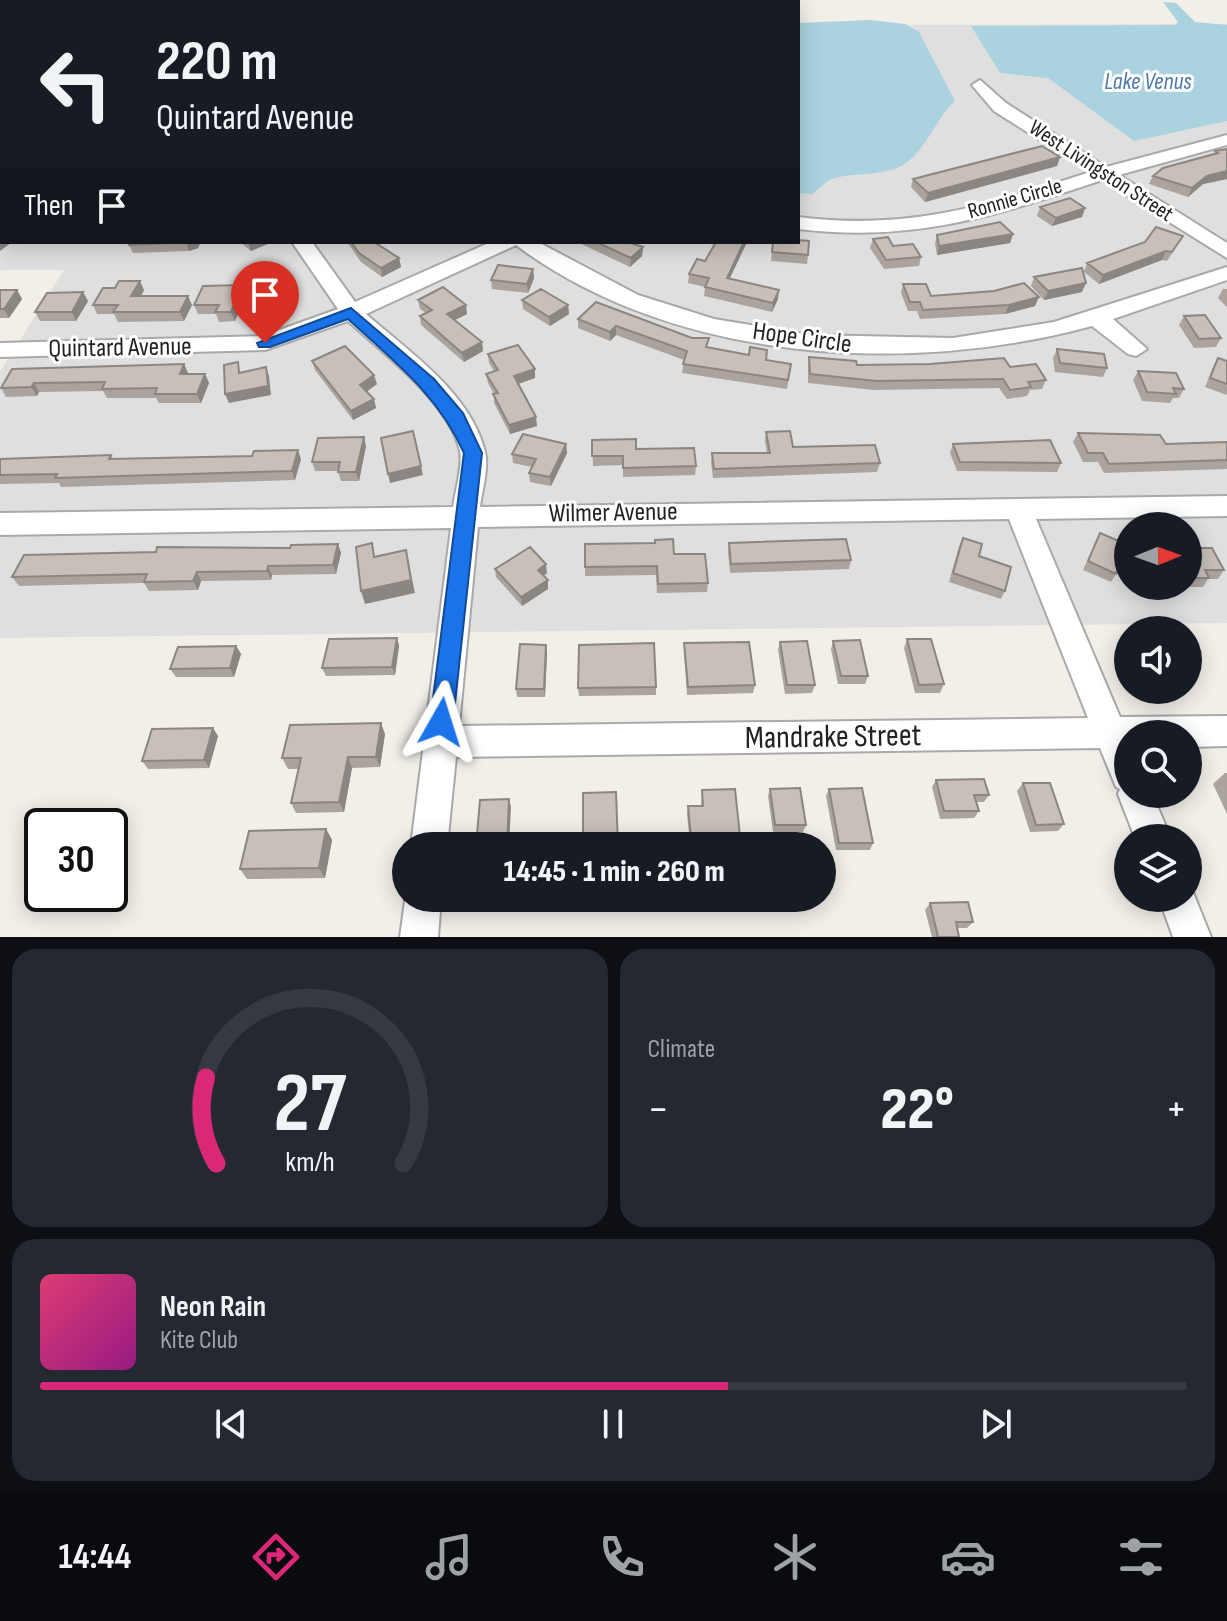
<!DOCTYPE html>
<html lang="en">
<head>
<meta charset="utf-8">
<style>
	:root { --surface:#171b24; --page:#242831; --text:#f1f3f6; --muted:#9ea1a6; --line:#363941; --accent:#db2777 }
	body { margin:0; font-family:"Sofia Sans Condensed",sans-serif; background:var(--page); color:var(--text); height:100vh; display:flex; flex-direction:column; font-size:30px; white-space:nowrap }
	* { box-sizing:border-box; margin:0 }
	p { font-size:26px; color:var(--muted) }
	.icon { flex:none; width:44px; height:44px; fill:none; stroke:currentColor; stroke-width:2; stroke-linecap:round; stroke-linejoin:round }
	.map { position:relative; height:937px; overflow:hidden }
	.panel { display:flex; flex-direction:column; gap:12px; padding:12px; background:#0d0f14; flex:1 }
	.panel>* { flex:none }
	.banner { position:absolute; left:0px; top:0px; width:800px; height:244px; box-shadow:0 4px 20px #0003; background:#171b24; color:var(--text); overflow:hidden }
	.needle { width:52px; rotate:89deg }
	.buttons { position:absolute; left:1114px; top:512px; display:grid; gap:16px }
	.buttons a { display:grid; place-items:center; width:88px; height:88px; border-radius:50%; background:var(--surface); box-shadow:0 4px 20px #0003; font-size:40px }
	.speed { position:absolute; left:24px; top:808px; display:flex; gap:16px; font-size:40px; font-weight:700; text-align:center }
	.speed>* { display:grid; place-content:center; width:104px; height:104px; border-radius:50%; background:var(--surface); box-shadow:0 4px 20px #0003; line-height:1 }
	.speed .limit { border:4px solid #111; border-radius:12px; background:#fff; color:#111 }
	.pin { position:absolute; display:grid; place-items:center; width:68px; height:68px; color:#fff; margin:-82px -34px; border-radius:50% 50% 50% 0; rotate:-45deg; box-shadow:0 0 8px #0007 }
	.pin .icon { rotate:45deg }
	.me { position:absolute; width:88px; margin:-44px; rotate:6deg; stroke-linejoin:round; filter:drop-shadow(0 0 6px #0008) }
	.turn { display:flex; align-items:center; gap:28px; height:168px; padding:0 24px; font-size:36px }
	.turn .icon { width:104px; height:104px; stroke-width:2.5 }
	.turn b { display:block; font-size:56px; line-height:68px }
	.then { display:flex; align-items:center; height:76px; padding:0 24px; background:#0003; gap:16px; font-size:30px }
	.big { font-size:60px; font-weight:800; line-height:1.1 }
	.panel .card { flex:1; display:flex; flex-direction:column; justify-content:center; gap:12px; min-width:0; padding:0 28px; border-radius:24px; background:var(--page) }
	.panel .dial { align-items:center; gap:0 }
	.dial svg { height:208px; overflow:visible; fill:none; stroke:var(--line); stroke-width:7; stroke-linecap:round; text-anchor:middle }
	.dial text { fill:var(--text); stroke:none }
	.song { display:flex; align-items:center; gap:24px }
	.cover { width:96px; height:96px; border-radius:12px; background:linear-gradient(135deg,hsl(340 70% 55%),hsl(310 70% 35%)) }
	.played { height:8px; border-radius:4px; background:linear-gradient(90deg,var(--accent) 60%,var(--line) 60%) }
	.keys { display:flex; justify-content:space-around; direction:ltr }
	.heat { display:flex; justify-content:space-between; align-items:center; font-size:44px; direction:ltr }
	.panel .tiles { flex:1; display:grid; gap:12px; grid-template-columns:1fr 1fr }
	.card:last-child { grid-column:span 2 }
	.trip { position:absolute; left:392px; top:832px; width:444px; height:80px; border-radius:40px; background:var(--surface); box-shadow:0 4px 20px #0003; font-weight:800; line-height:80px; text-align:center }
	.dock { display:flex; height:128px; justify-content:space-around; align-items:center; background:#090b0e; color:var(--muted) }
	.dock .icon { width:56px; height:56px }
	.dock .on { color:var(--accent) }
	.dock b { font-size:36px; color:var(--text) }
	.map>svg:first-child { display:block }
	.residential { fill:#e0dfdf; fill-rule:evenodd }
	.water { fill:#aad3df }
	.lines { fill:none; stroke-linecap:round; stroke-linejoin:round }
	.minor-casing { stroke:#a9a9a9; stroke-width:4 }
	.minor { fill:#fff; fill-rule:evenodd }
	.wall { fill:#aba49e }
	.shaded-wall { fill:#8b8681 }
	.building { fill:#c7bfb8; stroke:#8b8681; stroke-width:2 }
	.route { fill:#1a73e8; stroke:#114b97; stroke-width:2 }
	.labels { text-anchor:middle; dominant-baseline:central; stroke-width:6; stroke-linejoin:round; paint-order:stroke }
	.far-street-label { font-size:22px; fill:#222; stroke:#fff }
	.far-water-label { font-size:24px; font-style:italic; fill:#4a7aab; stroke:#fff }
	.street-label { font-size:26px; fill:#222; stroke:#fff }
	.near-street-label { font-size:32px; fill:#222; stroke:#fff }
</style>
</head>
<body>
<div class="map">
<svg width="1227" height="937" viewBox="0 0 1227 937">
	<rect width="100%" height="100%" fill="#f2efe9"/>
	<path class="residential" d="M1227 24V623L0 638V372L64 270H0L2 149V242H798V25ZM1128 526H1188V586H1128Z"/>
	<path class="water" d="M1163 2 1176 3 1195 22 1227 25V121L1134 141 1048 78 1000 73 971 26 1175 25 1178 22Z
		M870 20 905 24 919 32 955 101C934 120 925 155 899 167 877 177 850 172 832 179 825 182 818 190 812 194L798 193V23Z"/>
	<g class="lines">
		<g class="minor-casing">
			<path id="minor" d="M980 80 1006 103 1106 167 1227 135V145L1119 175 1227 243V258L1102 180C995 216 913 243 798 229V217C908 231 987 206 1090 172L994 111 972 85Z
				M292 242H312L355 302 491 242H538L638 295 714 319 810 335 953 338 1054 322 1227 267V280L1113 319 1147 349 1136 356 1128 354 1092 326C908 376 674 363 516 245L366 314C408 351 471 393 485 452 489 467 482 491 480 507L1227 496V516L1036 519 1120 717 1227 716V746L1188 747V734H1128V794H1152L1171 838H1135L1118 794 1120 789 1116 787 1100 748 456 757 447 846H411L451 528 0 535V513L453 507C455 491 463 467 460 451 449 402 384 354 348 321L265 350 0 357V343L263 336 338 309ZM1009 519 1088 718 459 726 478 527Z
				M1188 884 1190 885 1211 937H1173L1159 898H1188Z
				M406 894V898H441L438 937H400Z"/>
		</g>
		<use href="#minor" class="minor"/>
	</g>
	<path class="wall" d="M1227 149V179L1203 184 1188 197 1149 184 1153 176 1214 154 1215 151Z
		M1060 157 1057 166 925 202 911 187 913 179Z
		M1040 207 1085 208 1082 217 1052 226 1037 216Z
		M1013 234 1010 243 937 255 935 244 937 235Z
		M1183 236 1167 261 1162 260 1099 284 1084 272 1087 263Z
		M873 239 921 257 919 266 884 269 870 248Z
		M130 242H201L198 248 189 251 133 253 129 245Z
		M240 242H272L251 251Z
		M347 242H374L399 258 401 267 382 277 361 262Z
		M577 242H628L643 247 642 256 630 267Z
		M708 242H747L730 278 778 299 772 312 704 296 705 287 688 283 689 274 705 261 715 244Z
		M773 242 808 255 807 264 771 261Z
		M533 269 534 278 528 293 492 289 491 280Z
		M1034 277 1082 292 1044 300 1031 286Z
		M903 284 931 296 1035 306 1005 314 920 319 917 311H908L901 293Z
		M1223 289H1227V307L1218 298Z
		M0 290H17L22 299 9 318H0Z
		M144 290 141 296 192 305 184 321 118 322 114 314H97L93 305Z
		M83 292 88 301 76 321H40L35 312Z
		M246 294 235 321 219 322 216 314H198L194 305Z
		M418 300 467 314 455 320 482 342 483 351 464 362 421 325 420 316 426 313 420 309Z
		M522 300 568 305 569 314 550 326 523 309Z
		M596 302 708 348 766 360 791 364 787 389 682 373 684 360 616 335 610 341 578 328V319Z
		M1184 316 1221 338 1216 347 1194 348 1179 325Z
		M1057 349 1107 368 1103 377 1055 372 1053 358Z
		M488 354 535 369V378L518 384 537 426 510 434 494 403V394L488 383 486 374 494 371 489 363Z
		M809 357 857 365 1010 367 1046 380 1042 389 1030 390 1027 396 1007 399 999 388 874 390 808 383V366Z
		M1218 358 1227 361V395L1205 387 1213 367Z
		M312 361 377 384 366 392 374 399 376 408 353 420 315 370Z
		M184 364 188 374H205L209 383 201 403H159L156 398H107L103 391 39 392 37 396 6 397 1 388Z
		M1138 371 1184 389 1179 398H1173L1170 403 1142 401 1133 380Z
		M766 432 793 447 880 463 877 472 713 478 711 462 712 453H767L765 441Z
		M1078 433 1166 444 1227 442V469L1104 473 1098 462H1083L1073 442Z
		M592 440 636 449 696 466 695 475 623 477V465L593 466Z
		M566 444 567 453 551 486 530 482 529 473 532 467 513 463 512 454Z
		M953 444 1061 463 1057 472 957 471 950 453Z
		M366 446 359 481H341L338 471H315L312 462Z
		M111 455 113 459H301L295 480 61 487 59 483 0 484V459Z
		M1100 533 1116 574 1111 582 1083 570Z
		M963 538 979 556 1005 591 1001 599 949 582 959 546Z
		M729 543 851 560 849 569 730 573 728 552Z
		M338 544 341 553 336 574 272 575 271 580 201 581 198 590 149 591 144 583 19 586 12 577 290 548Z
		M585 544 674 554 708 583 707 592 657 593 656 575 585 576Z
		M1188 548 1224 570 1218 579H1208L1203 587H1174V586H1188Z
		M495 569 547 573 544 576 548 580V589L522 606 496 577Z
		M397 638 399 646 395 675 326 676 322 668Z
		M907 639 944 684 940 693H915L904 648Z
		M833 641 868 676 865 684H838L831 649Z
		M780 642 815 685 812 693 785 694 778 650Z
		M684 643 755 685 753 693 687 695 684 652Z
		M546 645 547 653 545 697H517L516 689Z
		M236 646 241 654 234 677H176L170 669Z
		M656 687V695L579 696 578 688Z
		M385 734 380 767 352 768 344 812 296 813 291 803 298 769H288L282 758Z
		M218 736 209 768 148 769 142 761Z
		M1225 773H1227V814L1213 784Z
		M936 780 989 795 984 802H977L979 811 974 818 940 819 932 787Z
		M1023 783 1064 824 1058 831 1030 832 1017 791Z
		M770 789 806 825 803 832H773L768 796Z
		M829 789 873 843 870 850H836L826 796Z
		M702 790 740 836 738 844H690L687 814 688 806H701Z
		M326 829 332 840 325 878 247 879 240 869Z
		M930 903 973 922 967 928H957L959 937H932L925 910Z"/>
	<path class="shaded-wall" d="M2 22V45L0 48V24Z
		M1060 157 1057 166 925 202 928 193Z
		M1227 171V179L1203 184 1188 197 1192 188 1207 176Z
		M0 197 2 200V210L0 212Z
		M1085 208 1082 217 1052 226 1056 218Z
		M1013 234 1010 243 937 255 939 246Z
		M2 238V242H10L11 243 0 251V239Z
		M186 242H201L198 248 189 251Z
		M250 242H272L251 251 248 243Z
		M744 242H747L726 286 727 278Z
		M643 247 642 256 630 267 631 258Z
		M1166 251 1162 260 1099 284 1103 275Z
		M399 258 401 267 382 277 381 268Z
		M533 269 534 278 528 293 527 284Z
		M140 281 144 290 136 305 131 296Z
		M1086 283 1082 292 1044 300 1048 291Z
		M242 285 246 294 235 321 231 312Z
		M17 290 22 299 9 318 4 309Z
		M779 290 778 299 772 312 773 303Z
		M83 292 88 301 76 321 72 312Z
		M188 296 192 305 184 321 180 312Z
		M1039 297 1035 306 1005 314 1009 305Z
		M466 305 467 314 449 323 447 314Z
		M568 305 569 314 550 326 549 317Z
		M616 326V335L610 341V332Z
		M482 342 483 351 464 362 462 353Z
		M184 364 188 373 184 383 180 374Z
		M266 367 269 376 271 395 229 403 225 394Z
		M535 369V378L515 385 514 376Z
		M205 374 209 383 201 403 197 394Z
		M374 375 377 384 362 395 360 385Z
		M34 383 39 392 37 396 31 387Z
		M374 399 376 408 353 420 351 411Z
		M536 417 537 426 510 434 509 425Z
		M364 437 366 446 359 481 356 472Z
		M566 444 567 453 551 486 550 477Z
		M298 450 301 459 295 480 292 471Z
		M421 466 423 475 390 483 388 474Z
		M338 544 341 553 336 574 333 565Z
		M406 550 415 593 365 604 361 591Z
		M546 564 547 573 539 578 538 570Z
		M268 566 272 575 271 580 267 571Z
		M197 572 201 581 198 590 193 581Z
		M548 580V589L522 606 521 597Z
		M397 638 399 646 395 675 392 667Z
		M546 645 547 653 545 697 544 689Z
		M236 646 241 654 234 677 230 668Z
		M381 723 385 734 380 767 376 757Z
		M213 728 218 736 209 768 204 760Z
		M348 757 352 768 344 812 339 802Z
		M509 799 511 807 509 846H507Z
		M326 829 332 840 325 878 319 868Z"/>
	<path class="building" d="M1042 146 1060 157 928 193 913 179Z
		M1227 149V171L1207 176 1192 188 1153 176 1163 168 1218 153 1215 151Z
		M1070 198 1085 208 1056 218 1040 207Z
		M1000 222 1013 234 939 246 937 235Z
		M1156 227 1183 236 1172 252 1166 251 1103 275 1087 263 1145 242Z
		M888 237 893 246 913 244 921 257 886 260 873 239Z
		M798 240 809 241 808 255 772 252 773 242H798Z
		M130 242H186L129 245Z
		M351 242H374L399 258 381 268 359 253Z
		M596 242H628L643 247 631 258Z
		M716 242H744L727 278 779 290 773 303 705 287 709 278 689 274 697 259 705 261Z
		M498 265 533 269 527 284 491 280Z
		M1082 268 1086 283 1048 291 1034 277Z
		M119 281H140L131 296H188L180 312H113L118 305H93L103 288H115Z
		M1024 283 1039 297 1009 305 923 310 920 302H910L903 284H926L931 296 994 291Z
		M242 285 231 312H215L219 305H194L203 286Z
		M443 287 466 305 447 314 482 342 462 353 420 316 432 310 418 300Z
		M541 289 568 305 549 317 522 300Z
		M0 290H17L4 309H0Z
		M83 292 72 312H35L47 293Z
		M596 302 692 338H709L706 347 749 355 750 347 767 350 766 360 791 364 788 380 683 364 687 351 616 326 610 332 578 319Z
		M1205 315 1221 338 1199 339 1184 316Z
		M518 345 535 369 514 376 536 417 509 425 493 394 498 393 486 374 498 370 488 354Z
		M345 346 374 375 360 385 374 399 351 411 312 361Z
		M1057 349 1104 354 1107 368 1060 363Z
		M809 357 856 361 857 365 930 364 1004 358 1010 367 1036 364 1046 380 1028 382 1031 387 1010 390 1003 379 876 381 810 374Z
		M1218 358 1227 361V384L1210 378Z
		M238 362 239 373 266 367 268 386 225 394 224 365Z
		M184 364 180 374H205L197 394H155L157 388 102 389 105 382 34 383 31 387 1 388 12 369Z
		M1138 371 1176 373 1184 389 1173 388 1176 394 1147 392Z
		M413 431 421 466 388 474 381 438Z
		M790 431 793 447 875 445 880 463 714 469 712 453H770L766 432Z
		M1078 433 1160 435 1166 444 1227 442V460L1109 464 1103 453H1088Z
		M523 434 566 444 550 477 529 473 536 459 512 454Z
		M364 437 356 472H338L340 462H312L318 438Z
		M636 439V449L694 448 696 466 623 468V456H592V440Z
		M1050 440 1061 463 960 462 953 444Z
		M298 450 292 471 55 478 57 474 0 475V459L111 455 109 459 252 456 254 451Z
		M1100 533 1128 545 1116 574 1088 561Z
		M963 538 982 544 979 556 1011 567 1005 591 953 573Z
		M673 539 674 554H705L708 583 658 584 657 566 585 567V544L655 543V540Z
		M846 539 851 560 731 564 729 543Z
		M372 543 374 557 406 550 411 580 361 591 356 547Z
		M338 544 333 565 268 566 267 571 197 572 193 581 144 582 147 574 12 577 24 555 156 552 157 547 290 548 291 545Z
		M530 547 546 564 538 570 548 580 521 597 495 569Z
		M1188 548H1212L1224 570H1205L1209 578H1188Z
		M397 638 392 667 322 668 329 639Z
		M907 639H931L944 684 919 685Z
		M860 640 868 676H841L833 641Z
		M807 641 815 685H787L780 642Z
		M749 642 755 685 688 687 684 643Z
		M654 643 656 687 578 688 579 645Z
		M520 644 546 645 544 689H516Z
		M236 646 230 668 170 669 178 647Z
		M381 723 376 757H348L339 802 291 803 301 758H282L290 725Z
		M213 728 204 760 142 761 152 729Z
		M984 779 989 795H974L979 811H944L936 780Z
		M1023 783H1050L1064 824 1036 825Z
		M800 788 806 825H775L770 789Z
		M862 788 873 843H839L829 789Z
		M735 789 740 836 691 837 688 806H703L702 790Z
		M616 792 618 846H583V793Z
		M509 799 507 846H476L480 800Z
		M326 829 319 868 240 869 249 831Z
		M968 902 973 922H956L959 937H938L930 903Z"/>
	<path class="route" d="M351 308 434 379 463 413 482 453 453 722 449 729 441 732 433 729 430 722 464 453C438 395 394 361 348 319L270 347H259L257 343Z"/>
	<g class="labels">
		<g class="far-street-label">
			<text transform="translate(1101 171) rotate(33)">West Livingston Street</text>
			<text transform="translate(1015 199) rotate(-16)">Ronnie Circle</text>
		</g>
		<g class="far-water-label">
			<text x="1148" y="81">Lake Venus</text>
		</g>
		<g class="street-label">
			<text transform="translate(802 338) rotate(8)">Hope Circle</text>
			<text transform="translate(120 348) rotate(-1)">Quintard Avenue</text>
			<text transform="translate(613 513) rotate(-1)">Wilmer Avenue</text>
		</g>
		<g class="near-street-label">
			<text transform="translate(833 737) rotate(-1)">Mandrake Street</text>
		</g>
	</g>
</svg>
<div class="buttons">
<a><svg class="needle" viewBox="-14 -14 28 28"><path d="M0-13l5 13h-10z" fill="#e53935"/><path d="M0 13l5-13h-10z" fill="#9ea1a6"/></svg></a>
<a><svg class="icon" aria-label="sound" viewBox="0 0 24 24"><path d="M4 9h4l5-4v14l-5-4H4zM17 9q2 3 0 6"/></svg></a>
<a><svg class="icon" aria-label="search" viewBox="0 0 24 24"><circle cx="10" cy="10" r="6"/><path d="M15 15l6 6"/></svg></a>
<a><svg class="icon" aria-label="layers" viewBox="0 0 24 24"><path d="M12 4l9 5-9 5-9-5zM3 14l9 5 9-5"/></svg></a>
</div>
<div class="speed"><div class="limit">30</div></div>
<div class="pin" style="left:265px;top:343px;background:#d93025"><svg class="icon" aria-label="arrive" viewBox="0 0 24 24"><path d="M6 21V4h12l-3 4 3 4H6"/></svg></div>
<svg class="me" style="left:441px;top:722px" viewBox="-20 -20 40 40"><path d="M0-17L14 15 0 8-14 15z" fill="#1a73e8" stroke="#fff" stroke-width="4"/></svg>
<div class="trip">14:45 · 1 min · 260 m</div>
<div class="banner">
<div class="turn"><svg class="icon" aria-label="left" viewBox="0 0 24 24"><path d="M17 20v-9H6M10 6l-5 5 5 5"/></svg><div><b>220 m</b>Quintard Avenue</div></div>
<div class="then">Then<svg class="icon" aria-label="arrive" viewBox="0 0 24 24"><path d="M6 21V4h12l-3 4 3 4H6"/></svg></div>
</div>
</div>
<section class="panel">
<div class="tiles">
<div class="card dial"><svg viewBox="0 0 100 80">
<path d="M14 69A42 42 0 1 1 86 69"/>
<path d="M14 69A42 42 0 0 1 10 36" stroke="#db2777"/>
<text x="50" y="56" font-size="32" font-weight="700">27</text>
<text x="50" y="72" font-size="11">km/h</text>
</svg></div>
<div class="card"><p>Climate</p>
<div class="heat"><a>−</a><b class="big">22°</b><a>+</a></div>
</div>
<div class="card">
<div class="song"><i class="cover"></i><div><b>Neon Rain</b><p>Kite Club</p></div></div>
<div class="played"></div>
<div class="keys"><svg class="icon" aria-label="previous" viewBox="0 0 24 24"><path d="M18 5L8 12l10 7zM5 5v14"/></svg><svg class="icon" aria-label="pause" viewBox="0 0 24 24"><path d="M8 5v14M16 5v14"/></svg><svg class="icon" aria-label="next" viewBox="0 0 24 24"><path d="M6 5l10 7-10 7zM19 5v14"/></svg></div>
</div>
</div>
</section>
<nav class="dock">
<b>14:44</b>
<svg class="icon on" aria-label="directions" viewBox="0 0 24 24"><path d="M12 3l9 9-9 9-9-9zM9 14v-3h6M13 9l2 2-2 2"/></svg>
<svg class="icon" aria-label="music" viewBox="0 0 24 24"><path d="M9 18V5l10-2v13"/><circle cx="6" cy="18" r="3"/><circle cx="16" cy="16" r="3"/></svg>
<svg class="icon" aria-label="phone" viewBox="0 0 24 24"><path d="M5 4h4l2 5-3 2q2 4 5 5l2-3 5 2v4C11 20 4 13 5 4z"/></svg>
<svg class="icon" aria-label="climate" viewBox="0 0 24 24"><path d="M12 3v18M4 7l16 10M4 17L20 7"/></svg>
<svg class="icon" aria-label="car" viewBox="0 0 24 24"><path d="M5 17H2v-5l4-1 3-4h7l3 4 3 1v5h-3M9 17h6M6 11h13"/><circle cx="7" cy="17" r="2"/><circle cx="17" cy="17" r="2"/></svg>
<svg class="icon" aria-label="filters" viewBox="0 0 24 24"><path d="M4 7h16M4 17h16"/><circle cx="9" cy="7" r="2"/><circle cx="15" cy="17" r="2"/></svg>
</nav>
</body>
</html>
